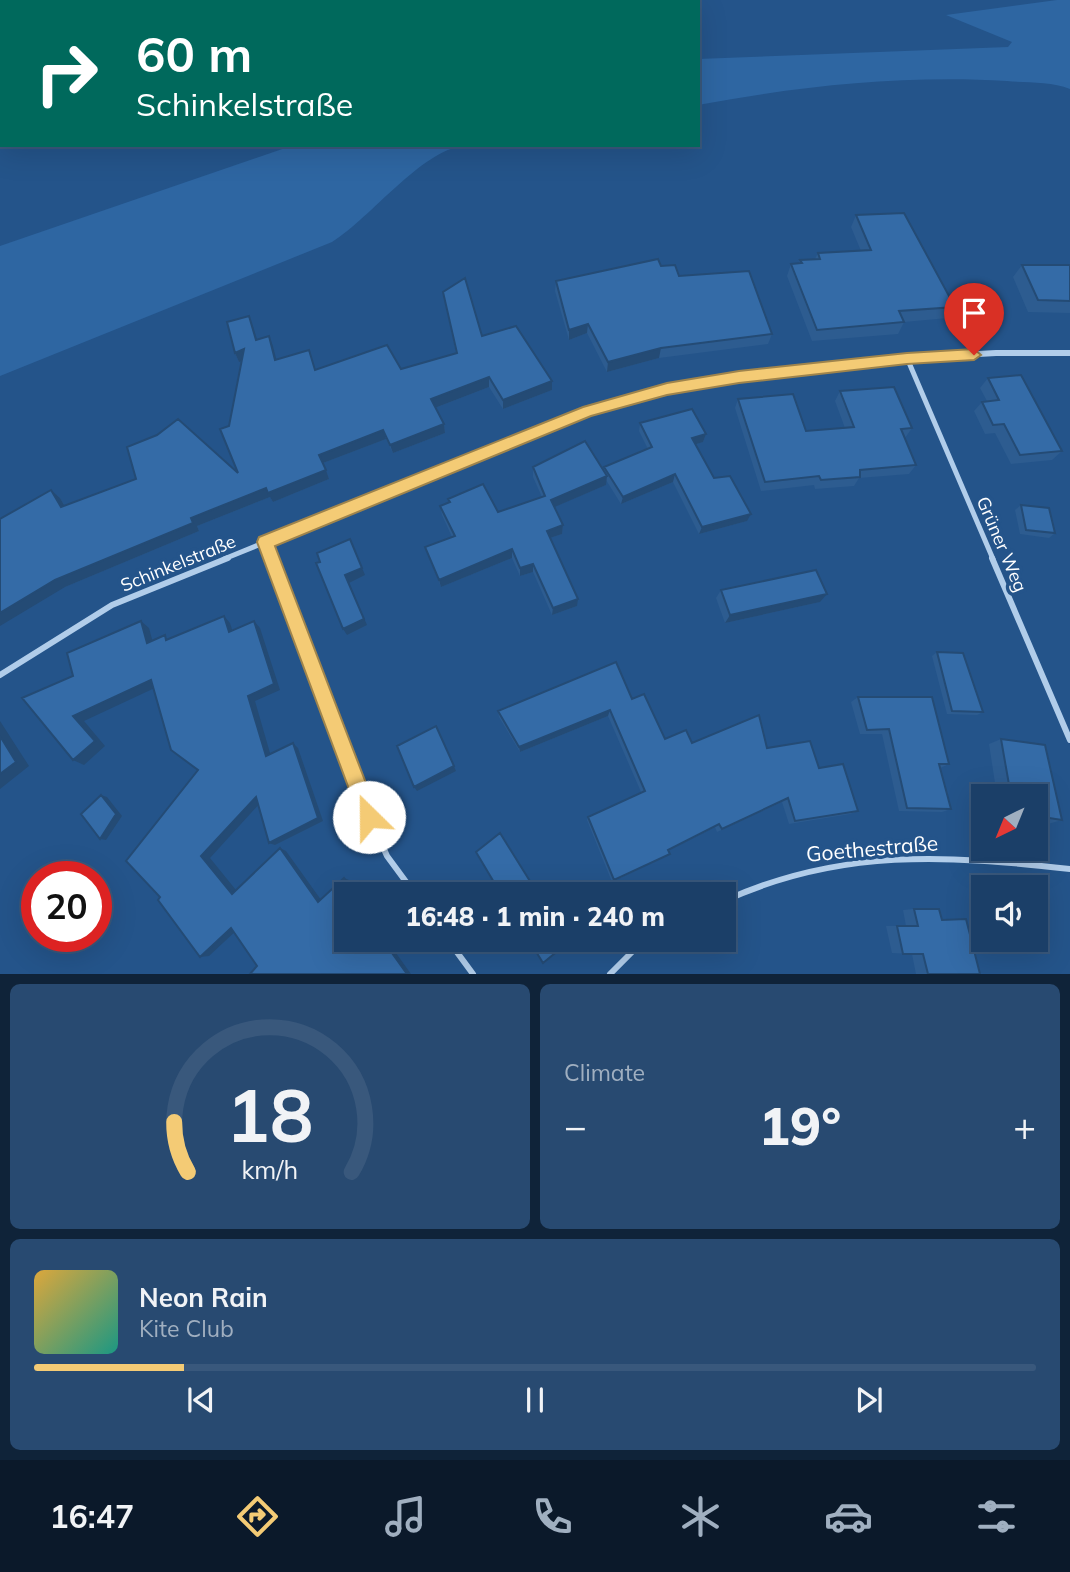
<!DOCTYPE html>
<html lang="en">
<head>
<meta charset="utf-8">
<style>
	:root { --surface:#1b3f68; --page:#284a71; --text:#f1f3f6; --muted:#a0afc0; --line:#39587c; --accent:#f4cb75 }
	body { margin:0; font-family:Mulish,sans-serif; background:var(--page); color:var(--text); height:100vh; display:flex; flex-direction:column; font-size:26px; white-space:nowrap }
	* { box-sizing:border-box; margin:0 }
	p { font-size:23px; color:var(--muted) }
	.icon { flex:none; width:38px; height:38px; fill:none; stroke:currentColor; stroke-width:2; stroke-linecap:round; stroke-linejoin:round }
	.map { position:relative; height:974px; overflow:hidden }
	.sheet { display:flex; flex-direction:column; gap:10px; padding:10px; background:#0f2339; flex:1 }
	.sheet>* { flex:none }
	.guide { position:absolute; left:0px; top:0px; width:700px; height:147px; box-shadow:0 7px 28px #0002,0 0 0 2px var(--line); background:#00695c; color:#fff; overflow:hidden }
	.needle { width:46px; rotate:223deg }
	.fabs { position:absolute; left:971px; top:784px; display:grid; gap:14px }
	.fabs a { display:grid; place-items:center; width:77px; height:77px; border-radius:0px; background:var(--surface); box-shadow:0 7px 28px #0002,0 0 0 2px var(--line); font-size:35px }
	.speed { position:absolute; left:21px; top:861px; display:flex; gap:14px; font-size:35px; font-weight:700; text-align:center }
	.speed>* { display:grid; place-content:center; width:91px; height:91px; border-radius:50%; background:var(--surface); box-shadow:0 7px 28px #0002,0 0 0 2px var(--line); line-height:1 }
	.speed .limit { border:10px solid #d22; background:#fff; color:#111 }
	.pin { position:absolute; display:grid; place-items:center; width:60px; height:60px; color:#fff; margin:-72px -30px; border-radius:50% 50% 50% 0; rotate:-45deg; box-shadow:0 0 7px #0007 }
	.pin .icon { rotate:45deg }
	.me { position:absolute; width:77px; margin:-38px; rotate:337deg; stroke-linejoin:round; filter:drop-shadow(0 0 5px #0008) }
	.turn { display:flex; align-items:center; gap:24px; height:147px; padding:0 21px; font-size:32px }
	.turn .icon { width:91px; height:91px; stroke-width:2.5 }
	.turn b { display:block; font-size:49px; line-height:60px }
	.big { font-size:52px; font-weight:800; line-height:1.1 }
	.sheet .widget { flex:1; display:flex; flex-direction:column; justify-content:center; gap:10px; min-width:0; padding:0 24px; border-radius:10px; background:var(--page) }
	.sheet .dial { align-items:center; gap:0 }
	.dial svg { height:182px; overflow:visible; fill:none; stroke:var(--line); stroke-width:7; stroke-linecap:round; text-anchor:middle }
	.dial text { fill:var(--text); stroke:none }
	.song { display:flex; align-items:center; gap:21px }
	.cover { width:84px; height:84px; border-radius:10px; background:linear-gradient(135deg,hsl(40 70% 55%),hsl(170 70% 35%)) }
	.played { height:7px; border-radius:4px; background:linear-gradient(90deg,var(--accent) 15%,var(--line) 15%) }
	.keys { display:flex; justify-content:space-around; direction:ltr }
	.heat { display:flex; justify-content:space-between; align-items:center; font-size:38px; direction:ltr }
	.sheet .tiles { flex:1; display:grid; gap:10px; grid-template-columns:1fr 1fr }
	.widget:last-child { grid-column:span 2 }
	.trip { position:absolute; left:334px; top:882px; width:402px; height:70px; border-radius:0px; background:var(--surface); box-shadow:0 7px 28px #0002,0 0 0 2px var(--line); font-weight:800; line-height:70px; text-align:center }
	.tabs { display:flex; height:112px; justify-content:space-around; align-items:center; background:#0b192a; color:var(--muted) }
	.tabs .icon { width:49px; height:49px }
	.tabs .selected { color:var(--accent) }
	.tabs b { font-size:32px; color:var(--text) }
	.map>svg:first-child { display:block }
	.green { fill:#2e66a2 }
	.lines { fill:none; stroke-linecap:round; stroke-linejoin:round }
	.service-far1 { stroke:#b1cdea; stroke-width:5 }
	.service { stroke:#b1cdea; stroke-width:6 }
	.minor { stroke:#b1cdea; stroke-width:6 }
	.wall { fill:#2d5c90 }
	.shaded-wall { fill:#244b75 }
	.building { fill:#346ba7; stroke:#244b75; stroke-width:2 }
	.route { fill:#f4cb75; stroke:#9f844c; stroke-width:2 }
	.labels { text-anchor:middle; dominant-baseline:central; stroke-width:7; stroke-linejoin:round; paint-order:stroke }
	.street-label { font-size:18px; fill:#fff; stroke:#24548a }
	.near-street-label { font-size:21px; fill:#fff; stroke:#24548a }
</style>
</head>
<body>
<div class="map">
<svg width="1070" height="974" viewBox="0 0 1070 974">
	<rect width="100%" height="100%" fill="#24548a"/>
	<path class="green" d="M1057 0H1070V89C1051 81 1027 83 1007 81 903 75 800 86 698 105V59L1008 47 1012 42 946 15Z
		M294 145H465C419 152 373 216 332 242L0 376V246Z"/>
	<g class="lines">
		<path class="service-far1" d="M265 543 271 559
			M224 559 588 411 667 389 739 377 907 358 993 559"/>
		<path class="service" d="M271 558 361 798 387 856 415 894
			M992 558 1070 740
			M0 675 112 605 228 558
			M724 901C840 848 947 855 1070 869
			M448 940 473 974
			M610 974 633 951 654 940"/>
		<path class="minor" d="M907 358 996 353H1070"/>
	</g>
	<path class="wall" d="M856 215 955 307 948 318 904 322 898 334 812 341 787 276 791 264H799L800 260 815 259 818 253 861 251 851 227Z
		M1022 265H1070V313L1028 312 1013 277Z
		M661 266 679 276 772 334 768 344 659 358 607 372 587 333 569 340 555 291 556 281Z
		M443 292 482 336 552 381V390L503 409 489 387 435 408 444 424 445 433 393 453 386 439 323 463 329 479 273 502 270 497 197 526 199 531 65 587 51 490 60 498 65 506 136 479 238 473 229 426 242 361 239 362 235 353 249 316 253 326 257 340 273 346 276 360 316 370 401 369 456 353Z
		M988 378 1062 451 1052 460 1011 464 995 433 985 434 974 411 982 402 987 401 980 388Z
		M840 391 912 428 905 438 916 465 909 474 859 478 854 486 815 489 814 485 761 491 735 408 738 399 806 431 845 428 835 401Z
		M640 423 706 434 703 442 696 444 714 478 747 521 699 534 673 482 621 504 606 480V485L554 507 563 525 562 534 550 538 577 606 552 615 533 572 520 576 512 558 441 587 428 555 425 547 452 537 442 515 440 506 449 502 448 499 498 512 542 497 533 477V467L604 471V467L648 449 639 431Z
		M1021 505 1055 533 1049 538 1020 534 1015 510Z
		M721 590 820 602 725 623 716 598Z
		M937 652 983 712 977 715 947 714 932 656Z
		M858 697 949 764 940 768 951 809 942 812 899 811 882 734H860L851 702Z
		M632 699 665 739 692 743 767 748 819 768 858 811 850 814 789 824 782 802 717 832 715 827 668 851 666 856 612 882 587 820 588 817 641 792 608 716 520 752 499 717 498 711Z
		M1001 739 1062 820 1048 824 1036 822V796H997L989 744Z
		M914 909 942 920 980 974H916L912 954 892 953 886 926H906L903 910Z"/>
	<path class="shaded-wall" d="M249 316 253 326 260 350 256 340Z
		M588 324 587 333 569 340V330Z
		M269 336 273 346 279 370 275 360Z
		M661 348 659 358 607 372 608 362Z
		M244 349 249 359 239 362 235 353Z
		M489 377V387L432 409 431 399Z
		M552 381V390L503 409V400Z
		M444 424 445 433 393 453 390 445Z
		M383 430 386 439 323 463 319 455Z
		M706 434 703 442 690 446 692 438Z
		M326 470 329 479 273 502 270 497 197 526 199 531 65 587 0 626V613L55 580 191 518 266 488Z
		M675 474 673 482 621 504 623 497Z
		M607 476 606 485 550 509 551 500Z
		M51 490 60 498 70 515 61 507Z
		M751 514 747 521 699 534 702 527Z
		M563 525 562 534 547 539V531Z
		M350 539 365 575 349 583 367 625 347 635 343 629 345 575Z
		M512 549V558L441 587 439 580Z
		M533 564V572L520 576V568Z
		M827 594 820 602 725 623 730 615Z
		M578 599 577 606 552 615 553 608Z
		M224 616 230 623 235 639 229 632Z
		M141 621 149 628 155 650 147 643Z
		M254 621 260 628 280 690 255 701 272 760 266 756 248 696Z
		M151 680 159 686 84 721 105 746 84 765 73 760V716Z
		M610 710 608 716 520 752 519 747Z
		M0 721 29 766 0 789Z
		M438 731 456 771 417 791 414 787Z
		M293 743 298 748 323 821 275 845 269 843Z
		M101 795 107 797 122 816 106 840 100 839Z
		M256 797 262 801 210 858 240 895 232 894 201 856Z
		M280 848 286 851 324 904 318 902Z
		M344 878 349 880 359 894H355Z
		M231 928H239L209 956 200 957Z
		M388 940H392L399 949 396 953 411 974H407L392 953Z"/>
	<path class="building" d="M904 213 955 307 899 311 904 322 817 330 791 264 802 263 800 260 820 259 818 253 871 250 856 215Z
		M658 259 661 266 675 265 679 276 749 271 772 334 661 348 608 362 588 324 569 330 556 281Z
		M1022 265H1070V301L1038 300Z
		M465 278 482 336 516 326 552 381 503 400 489 377 431 399 444 424 390 445 383 430 319 455 326 470 268 493 266 488 191 518 193 523 55 580 0 613V519L51 490 61 507 136 479 127 447 157 435 178 419 238 473 220 429 229 426 244 349 235 353 227 322 249 316 256 340 269 336 275 360 309 350 315 370 387 345 401 369 457 353 443 292Z
		M1021 375 1062 451 1020 455 1004 424 993 425 982 402 999 400 988 378Z
		M894 387 912 428 901 429 916 465 860 470V477L821 480 819 476 765 482 738 399 793 394 806 431 854 427 840 391Z
		M692 409 706 434 692 438 714 478 730 476 751 514 702 527 675 474 623 497 604 467 652 447 640 423Z
		M585 441 607 476 551 500 563 525 547 531 578 599 553 608 533 564 520 568 512 549 439 580 425 547 455 536 440 506 450 502 448 499 483 484 498 512 545 496 533 467Z
		M1021 505 1049 508 1055 533 1026 530Z
		M350 539 362 568 345 575 364 619 343 629 316 563 320 562 317 553Z
		M816 570 827 594 730 615 721 590Z
		M224 616 229 632 254 621 274 684 248 696 266 756 293 743 318 818 269 843 256 797 201 856 232 894 280 848 318 902 344 878 355 894H346V940H388L395 949 392 953 407 974H250L257 966 231 928 200 957 158 900 160 897 126 861 198 770 171 750 151 680 73 716 95 741 73 760 22 698 73 676 67 653 141 621 147 643 165 635 166 640Z
		M937 652 963 653 983 712 952 711Z
		M616 662 632 699 644 694 665 739 686 730 692 743 759 715 767 748 810 741 819 768 843 764 858 811 795 821 788 798 722 829 719 824 668 850 670 854 614 880 588 817 645 791 610 710 519 747 498 711Z
		M858 697H932L949 764H939L951 809 907 808 889 729 867 730Z
		M436 726 454 766 414 787 397 746Z
		M0 736 16 762 0 774Z
		M1001 739 1045 745 1062 820 1036 816V796H1011Z
		M101 795 116 814 100 839 81 814Z
		M500 833 538 894H501L476 852Z
		M555 885 561 894H544Z
		M914 909H939L942 920 966 919 980 974H928L923 954H903L897 926H918Z
		M529 940H571L543 963Z"/>
	<path class="route" d="M974 349 981 355 974 360 907 364 739 383 667 395 591 416 275 546 379 817 377 824 369 827 362 824 257 542 259 537 583 407 667 383 739 371 907 353Z"/>
	<g class="labels">
		<g class="street-label">
			<text transform="translate(1002 544) rotate(67)">Grüner Weg</text>
			<text transform="translate(178 563) rotate(-22)">Schinkelstraße</text>
		</g>
		<g class="near-street-label">
			<text transform="translate(872 848) rotate(-5)">Goethestraße</text>
		</g>
	</g>
</svg>
<div class="fabs">
<a><svg class="needle" viewBox="-14 -14 28 28"><path d="M0-13l5 13h-10z" fill="#e53935"/><path d="M0 13l5-13h-10z" fill="#a0afc0"/></svg></a>
<a><svg class="icon" aria-label="sound" viewBox="0 0 24 24"><path d="M4 9h4l5-4v14l-5-4H4zM17 9q2 3 0 6"/></svg></a>
</div>
<div class="speed"><div class="limit">20</div></div>
<div class="pin" style="left:974px;top:355px;background:#d93025"><svg class="icon" aria-label="arrive" viewBox="0 0 24 24"><path d="M6 21V4h12l-3 4 3 4H6"/></svg></div>
<svg class="me" style="left:369px;top:817px" viewBox="-20 -20 40 40"><circle r="19" fill="#fff"/><path d="M0-13L10 11 0 6-10 11z" fill="#f4cb75"/></svg>
<div class="trip">16:48 · 1 min · 240 m</div>
<div class="guide">
<div class="turn"><svg class="icon" aria-label="right" viewBox="0 0 24 24"><path d="M7 20v-9h11M14 6l5 5-5 5"/></svg><div><b>60 m</b>Schinkelstraße</div></div>
</div>
</div>
<section class="sheet">
<div class="tiles">
<div class="widget dial"><svg viewBox="0 0 100 80">
<path d="M14 69A42 42 0 1 1 86 69"/>
<path d="M14 69A42 42 0 0 1 8 47" stroke="#f4cb75"/>
<text x="50" y="56" font-size="32" font-weight="700">18</text>
<text x="50" y="72" font-size="11">km/h</text>
</svg></div>
<div class="widget"><p>Climate</p>
<div class="heat"><a>−</a><b class="big">19°</b><a>+</a></div>
</div>
<div class="widget">
<div class="song"><i class="cover"></i><div><b>Neon Rain</b><p>Kite Club</p></div></div>
<div class="played"></div>
<div class="keys"><svg class="icon" aria-label="previous" viewBox="0 0 24 24"><path d="M18 5L8 12l10 7zM5 5v14"/></svg><svg class="icon" aria-label="pause" viewBox="0 0 24 24"><path d="M8 5v14M16 5v14"/></svg><svg class="icon" aria-label="next" viewBox="0 0 24 24"><path d="M6 5l10 7-10 7zM19 5v14"/></svg></div>
</div>
</div>
</section>
<nav class="tabs">
<b>16:47</b>
<svg class="icon selected" aria-label="directions" viewBox="0 0 24 24"><path d="M12 3l9 9-9 9-9-9zM9 14v-3h6M13 9l2 2-2 2"/></svg>
<svg class="icon" aria-label="music" viewBox="0 0 24 24"><path d="M9 18V5l10-2v13"/><circle cx="6" cy="18" r="3"/><circle cx="16" cy="16" r="3"/></svg>
<svg class="icon" aria-label="phone" viewBox="0 0 24 24"><path d="M5 4h4l2 5-3 2q2 4 5 5l2-3 5 2v4C11 20 4 13 5 4z"/></svg>
<svg class="icon" aria-label="climate" viewBox="0 0 24 24"><path d="M12 3v18M4 7l16 10M4 17L20 7"/></svg>
<svg class="icon" aria-label="car" viewBox="0 0 24 24"><path d="M5 17H2v-5l4-1 3-4h7l3 4 3 1v5h-3M9 17h6M6 11h13"/><circle cx="7" cy="17" r="2"/><circle cx="17" cy="17" r="2"/></svg>
<svg class="icon" aria-label="filters" viewBox="0 0 24 24"><path d="M4 7h16M4 17h16"/><circle cx="9" cy="7" r="2"/><circle cx="15" cy="17" r="2"/></svg>
</nav>
</body>
</html>
